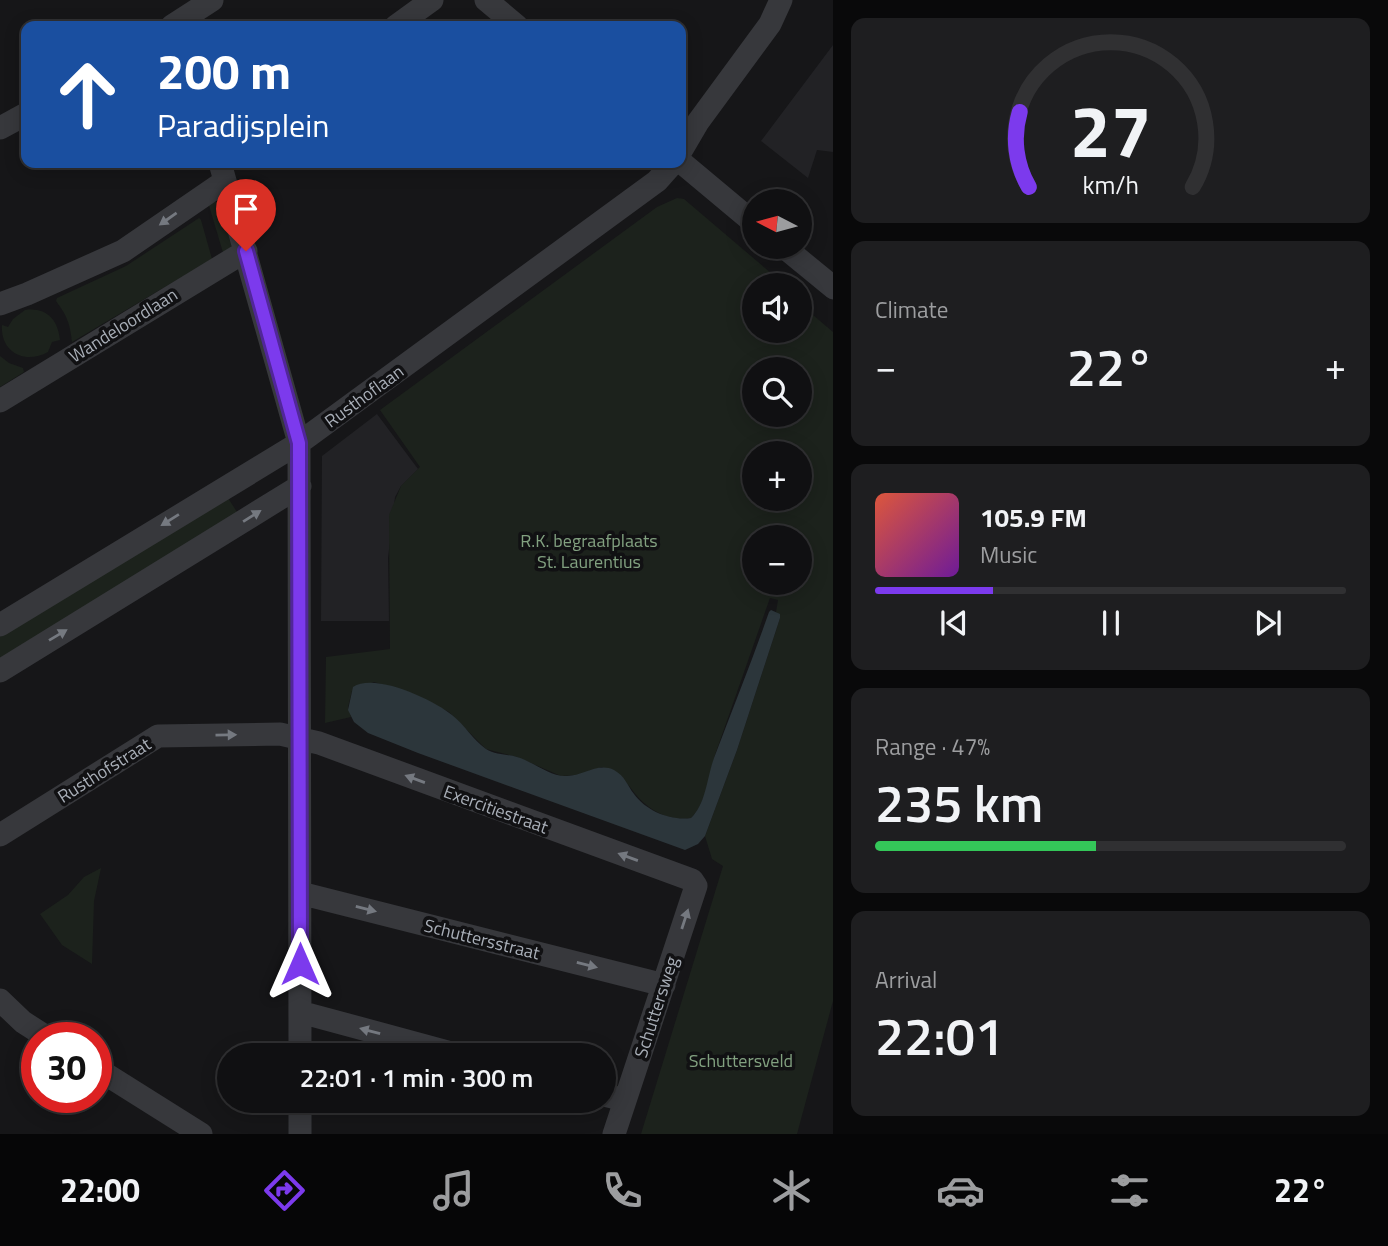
<!DOCTYPE html>
<html lang="en">
<head>
<meta charset="utf-8">
<style>
	:root { --surface:#101012; --page:#1e1e20; --text:#f1f3f6; --muted:#9c9d9f; --line:#303032; --accent:#7c3aed }
	body { margin:0; font-family:"Titillium Web",sans-serif; background:var(--page); color:var(--text); height:100vh; display:flex; flex-direction:column; font-size:26px; white-space:nowrap }
	* { box-sizing:border-box; margin:0 }
	p { font-size:23px; color:var(--muted) }
	.icon { flex:none; width:38px; height:38px; fill:none; stroke:currentColor; stroke-width:2; stroke-linecap:round; stroke-linejoin:round }
	.map { position:relative; flex:1; overflow:hidden }
	.drawer { display:flex; flex-direction:column; gap:18px; padding:18px; background:#09090a; width:555px }
	.drawer>* { flex:none }
	.hud { position:absolute; left:21px; top:21px; width:665px; height:147px; border-radius:14px; box-shadow:0 4px 18px #0003,0 0 0 2px var(--line); background:#1a4fa0; color:#fff; overflow:hidden }
	.needle { width:46px; rotate:276deg }
	.fabs { position:absolute; left:742px; top:189px; display:grid; gap:14px }
	.fabs a { display:grid; place-items:center; width:70px; height:70px; border-radius:50%; background:var(--surface); box-shadow:0 4px 18px #0003,0 0 0 2px var(--line); font-size:35px }
	.speed { position:absolute; left:21px; top:1022px; display:flex; gap:14px; font-size:35px; font-weight:700; text-align:center }
	.speed>* { display:grid; place-content:center; width:91px; height:91px; border-radius:50%; background:var(--surface); box-shadow:0 4px 18px #0003,0 0 0 2px var(--line); line-height:1 }
	.speed .limit { border:10px solid #d22; background:#fff; color:#111 }
	.pin { position:absolute; display:grid; place-items:center; width:60px; height:60px; color:#fff; margin:-72px -30px; border-radius:50% 50% 50% 0; rotate:-45deg; box-shadow:0 0 7px #0007 }
	.pin .icon { rotate:45deg }
	.me { position:absolute; width:77px; margin:-38px; rotate:0deg; stroke-linejoin:round; filter:drop-shadow(0 0 5px #0008) }
	.turn { display:flex; align-items:center; gap:24px; height:147px; padding:0 21px; font-size:32px }
	.turn .icon { width:91px; height:91px; stroke-width:2.5 }
	.turn b { display:block; font-size:49px; line-height:60px }
	.big { font-size:52px; font-weight:600; line-height:1.1 }
	.drawer .widget { flex:1; display:flex; flex-direction:column; justify-content:center; gap:10px; min-width:0; padding:0 24px; border-radius:14px; background:var(--page) }
	.drawer .dial { align-items:center; gap:0 }
	.dial svg { height:182px; overflow:visible; fill:none; stroke:var(--line); stroke-width:7; stroke-linecap:round; text-anchor:middle }
	.dial text { fill:var(--text); stroke:none }
	.song { display:flex; align-items:center; gap:21px }
	.cover { width:84px; height:84px; border-radius:10px; background:linear-gradient(135deg,hsl(10 70% 55%),hsl(280 70% 35%)) }
	.played { height:7px; border-radius:4px; background:linear-gradient(90deg,var(--accent) 25%,var(--line) 25%) }
	.keys { display:flex; justify-content:space-around; direction:ltr }
	.heat { display:flex; justify-content:space-between; align-items:center; font-size:38px; direction:ltr }
	.charge { height:10px; border-radius:5px; background:linear-gradient(90deg,#34c759 47%,var(--line) 0) }
	.trip { position:absolute; left:217px; top:1043px; width:399px; height:70px; border-radius:35px; background:var(--surface); box-shadow:0 4px 18px #0003,0 0 0 2px var(--line); font-weight:600; line-height:70px; text-align:center }
	.tab-bar { display:flex; height:112px; justify-content:space-around; align-items:center; background:#060607; color:var(--muted) }
	.tab-bar .icon { width:49px; height:49px }
	.tab-bar .on { color:var(--accent) }
	.tab-bar b { font-size:32px; color:var(--text) }
	main { display:flex; flex:1; min-height:0 }
	.map>svg:first-child { display:block }
	.built { fill:#222225 }
	.green { fill:#1c221c; fill-rule:evenodd }
	.water { fill:#2c363b }
	.lines { fill:none; stroke-linecap:round; stroke-linejoin:round }
	.minor { stroke:#37383c; stroke-width:23 }
	.oneway { fill:#757980 }
	.route-casing { stroke:#51269a; stroke-width:18 }
	.route { stroke:#7c3aed; stroke-width:12 }
	.labels { text-anchor:middle; dominant-baseline:central; stroke-width:7; stroke-linejoin:round; paint-order:stroke }
	.street-label { font-size:18px; fill:#a8aeb7; stroke:#111113 }
	.park-label { font-size:18px; fill:#82a180; stroke:#111113 }
</style>
</head>
<body>
<main>
<div class="map">
<svg width="834" height="1134" viewBox="0 0 834 1134">
	<rect width="100%" height="100%" fill="#161618"/>
	<path class="built" d="M833 45V152L817 150 808 178 761 141Z
		M377 414 418 469 401 486 395 497 388 558 389 621H321L322 456Z"/>
	<path class="green" d="M677 198 684 199 785 285H754V331H800V304L833 332V1001L797 1134H641L723 866 712 859 705 836 737 750 780 618 776 612 778 600 770 598C752 649 734 701 716 752 709 773 707 803 691 818 665 822 644 807 630 787 624 779 611 772 602 767L577 775 561 776 517 757 486 749 449 712 411 693 374 682 352 691 348 707 351 717 325 723 326 657 390 649 389 515 401 486 420 467 380 410 657 207ZM754 369H800V415H754ZM754 453H800V499H754ZM754 537H800V583H754Z
		M212 200 220 204 231 244V249L224 256 208 202Z
		M199 218 201 220 212 259 72 342C70 323 67 316 56 301L57 298 126 266Z
		M25 310C46 307 58 319 60 340L52 342 48 352C25 365 0 352 2 325L8 327 13 319Z
		M0 356 9 363 23 368 24 372 0 387Z
		M226 495 239 515 0 665V631Z
		M101 868 94 901 92 964 62 945 40 914 68 895 84 877Z"/>
	<path class="water" d="M771 610 780 614V618L737 750 705 836 698 844 685 850 418 753 368 733 354 722 348 710 353 687C375 672 434 700 452 715 465 725 473 740 486 749 495 755 508 754 517 757 534 762 550 777 567 776 583 776 598 762 614 770 625 776 627 785 634 794 646 811 671 821 691 818 706 804 707 777 714 758 732 710 752 661 769 612Z"/>
	<g class="lines">
		<path class="minor" d="M486 0 517 26
			M172 26 212 0
			M396 26 432 0
			M0 128 26 114
			M681 151 698 122 770 24 781 0
			M681 162 754 223
			M220 163 299 443 300 1055
			M784 247 834 288
			M0 304 27 294 123 251 225 181
			M0 401 246 251
			M0 625 299 443 657 181 673 163
			M0 671 300 486
			M0 835 158 736 280 734 319 743 692 880 696 886 614 1134
			M300 893 664 985
			M0 1000 23 1022 48 1038
			M300 1012 459 1055
			M96 1068 201 1134
			M604 1095 625 1100
			M300 1101V1134"/>
	</g>
	<defs><path id="oneway-solid" d="M-6-.8H1V-3.2L6.5 0L1 3.2V.8H-6Z" transform="scale(1.75)"/></defs>
	<g class="oneway">
		<use href="#oneway-solid" transform="translate(168 219) rotate(145)"/>
		<use href="#oneway-solid" transform="translate(252 516) rotate(-32)"/>
		<use href="#oneway-solid" transform="translate(170 520) rotate(148)"/>
		<use href="#oneway-solid" transform="translate(58 635) rotate(-31)"/>
		<use href="#oneway-solid" transform="translate(226 735) rotate(-1)"/>
		<use href="#oneway-solid" transform="translate(415 779) rotate(-160)"/>
		<use href="#oneway-solid" transform="translate(628 857) rotate(-160)"/>
		<use href="#oneway-solid" transform="translate(366 909) rotate(14)"/>
		<use href="#oneway-solid" transform="translate(685 919) rotate(-72)"/>
		<use href="#oneway-solid" transform="translate(587 965) rotate(14)"/>
		<use href="#oneway-solid" transform="translate(370 1031) rotate(-165)"/>
	</g>
	<g class="lines">
		<g class="route-casing">
			<path id="route" d="M246 251 299 443 300 964"/>
		</g>
		<use href="#route" class="route"/>
	</g>
	<g class="labels">
		<g class="street-label">
			<text transform="translate(123 325) rotate(-32)">Wandeloordlaan</text>
			<text transform="translate(364 396) rotate(-36)">Rusthoflaan</text>
			<text transform="translate(104 770) rotate(-32)">Rusthofstraat</text>
			<text transform="translate(496 809) rotate(20)">Exercitiestraat</text>
			<text transform="translate(482 939) rotate(14)">Schuttersstraat</text>
			<text transform="translate(656 1007) rotate(-72)">Schuttersweg</text>
		</g>
		<g class="park-label">
			<text x="589" y="540">R.K. begraafplaats<tspan x="589" dy="21">St. Laurentius</tspan></text>
			<text x="741" y="1060">Schuttersveld</text>
		</g>
	</g>
</svg>
<div class="fabs">
<a><svg class="needle" viewBox="-14 -14 28 28"><path d="M0-13l5 13h-10z" fill="#e53935"/><path d="M0 13l5-13h-10z" fill="#9c9d9f"/></svg></a>
<a><svg class="icon" aria-label="sound" viewBox="0 0 24 24"><path d="M4 9h4l5-4v14l-5-4H4zM17 9q2 3 0 6"/></svg></a>
<a><svg class="icon" aria-label="search" viewBox="0 0 24 24"><circle cx="10" cy="10" r="6"/><path d="M15 15l6 6"/></svg></a>
<a>+</a>
<a>−</a>
</div>
<div class="speed"><div class="limit">30</div></div>
<div class="pin" style="left:246px;top:251px;background:#d93025"><svg class="icon" aria-label="arrive" viewBox="0 0 24 24"><path d="M6 21V4h12l-3 4 3 4H6"/></svg></div>
<svg class="me" style="left:300px;top:964px" viewBox="-20 -20 40 40"><path d="M0-17L14 15 0 8-14 15z" fill="#7c3aed" stroke="#fff" stroke-width="4"/></svg>
<div class="trip">22:01 · 1 min · 300 m</div>
<div class="hud">
<div class="turn"><svg class="icon" aria-label="ahead" viewBox="0 0 24 24"><path d="M12 20V5M6 11l6-6 6 6"/></svg><div><b>200 m</b>Paradijsplein</div></div>
</div>
</div>
<section class="drawer">
<div class="widget dial"><svg viewBox="0 0 100 80">
<path d="M14 69A42 42 0 1 1 86 69"/>
<path d="M14 69A42 42 0 0 1 10 36" stroke="#7c3aed"/>
<text x="50" y="56" font-size="32" font-weight="700">27</text>
<text x="50" y="72" font-size="11">km/h</text>
</svg></div>
<div class="widget"><p>Climate</p>
<div class="heat"><a>−</a><b class="big">22°</b><a>+</a></div>
</div>
<div class="widget">
<div class="song"><i class="cover"></i><div><b>105.9 FM</b><p>Music</p></div></div>
<div class="played"></div>
<div class="keys"><svg class="icon" aria-label="previous" viewBox="0 0 24 24"><path d="M18 5L8 12l10 7zM5 5v14"/></svg><svg class="icon" aria-label="pause" viewBox="0 0 24 24"><path d="M8 5v14M16 5v14"/></svg><svg class="icon" aria-label="next" viewBox="0 0 24 24"><path d="M6 5l10 7-10 7zM19 5v14"/></svg></div>
</div>
<div class="widget"><p>Range · 47%</p><b class="big">235 km</b><div class="charge"></div></div>
<div class="widget"><p>Arrival</p><b class="big">22:01</b></div>
</section>
</main>
<nav class="tab-bar">
<b>22:00</b>
<svg class="icon on" aria-label="directions" viewBox="0 0 24 24"><path d="M12 3l9 9-9 9-9-9zM9 14v-3h6M13 9l2 2-2 2"/></svg>
<svg class="icon" aria-label="music" viewBox="0 0 24 24"><path d="M9 18V5l10-2v13"/><circle cx="6" cy="18" r="3"/><circle cx="16" cy="16" r="3"/></svg>
<svg class="icon" aria-label="phone" viewBox="0 0 24 24"><path d="M5 4h4l2 5-3 2q2 4 5 5l2-3 5 2v4C11 20 4 13 5 4z"/></svg>
<svg class="icon" aria-label="climate" viewBox="0 0 24 24"><path d="M12 3v18M4 7l16 10M4 17L20 7"/></svg>
<svg class="icon" aria-label="car" viewBox="0 0 24 24"><path d="M5 17H2v-5l4-1 3-4h7l3 4 3 1v5h-3M9 17h6M6 11h13"/><circle cx="7" cy="17" r="2"/><circle cx="17" cy="17" r="2"/></svg>
<svg class="icon" aria-label="filters" viewBox="0 0 24 24"><path d="M4 7h16M4 17h16"/><circle cx="9" cy="7" r="2"/><circle cx="15" cy="17" r="2"/></svg>
<b>22°</b>
</nav>
</body>
</html>
